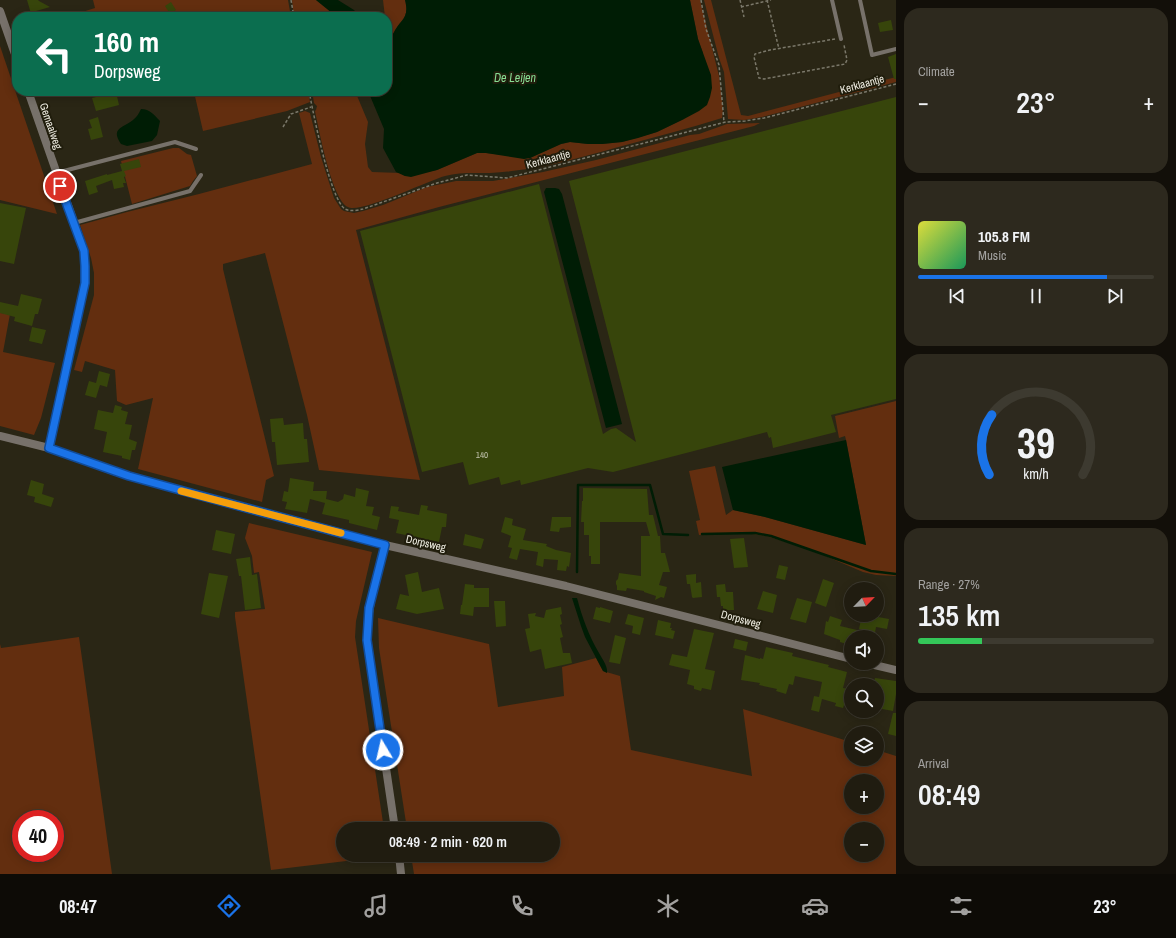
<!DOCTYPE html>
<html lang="en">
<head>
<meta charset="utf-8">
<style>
	:root { --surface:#201c10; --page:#2d291e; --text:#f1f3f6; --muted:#a2a19f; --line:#3d3a30; --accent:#1a73e8 }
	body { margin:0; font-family:"Archivo Narrow",sans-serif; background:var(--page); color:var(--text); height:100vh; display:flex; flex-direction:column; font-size:15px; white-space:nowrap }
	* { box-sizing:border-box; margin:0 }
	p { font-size:13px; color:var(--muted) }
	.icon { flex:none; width:22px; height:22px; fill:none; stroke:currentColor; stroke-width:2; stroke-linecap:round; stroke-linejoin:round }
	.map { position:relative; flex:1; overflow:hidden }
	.side { display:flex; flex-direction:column; gap:8px; padding:8px; background:#120f09; width:280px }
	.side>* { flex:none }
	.banner { position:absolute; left:12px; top:12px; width:380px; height:84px; border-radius:16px; box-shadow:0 2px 10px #0003,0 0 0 1px var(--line); background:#0b6e4f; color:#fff; overflow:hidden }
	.needle { width:26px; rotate:65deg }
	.controls { position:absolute; left:844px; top:582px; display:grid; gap:8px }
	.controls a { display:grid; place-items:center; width:40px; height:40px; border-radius:50%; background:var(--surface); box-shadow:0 2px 10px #0003,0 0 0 1px var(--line); font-size:20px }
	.speed { position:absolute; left:12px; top:810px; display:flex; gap:8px; font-size:20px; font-weight:700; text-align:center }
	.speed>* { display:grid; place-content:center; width:52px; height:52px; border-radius:50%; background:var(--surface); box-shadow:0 2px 10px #0003,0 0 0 1px var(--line); line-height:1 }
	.speed .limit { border:6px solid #d22; background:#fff; color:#111 }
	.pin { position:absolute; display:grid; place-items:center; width:34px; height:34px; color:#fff; margin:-17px; border:2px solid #fff; border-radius:50%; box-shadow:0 1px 4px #0007 }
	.me { position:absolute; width:44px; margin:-22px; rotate:351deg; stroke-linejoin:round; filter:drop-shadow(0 0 3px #0008) }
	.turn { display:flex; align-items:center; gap:14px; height:84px; padding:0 16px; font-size:18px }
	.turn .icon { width:52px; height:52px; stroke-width:2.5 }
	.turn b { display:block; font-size:28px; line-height:34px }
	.big { font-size:30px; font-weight:600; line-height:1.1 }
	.side .widget { flex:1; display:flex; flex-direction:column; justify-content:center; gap:6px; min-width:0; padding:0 14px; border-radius:16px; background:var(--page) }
	.side .dial { align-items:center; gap:0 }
	.dial svg { height:104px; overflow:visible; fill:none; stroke:var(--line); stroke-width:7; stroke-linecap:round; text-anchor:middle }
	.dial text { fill:var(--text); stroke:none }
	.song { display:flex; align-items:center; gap:12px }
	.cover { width:48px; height:48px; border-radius:6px; background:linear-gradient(135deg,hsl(60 70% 55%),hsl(150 70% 35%)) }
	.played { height:4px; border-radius:2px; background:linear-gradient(90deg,var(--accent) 80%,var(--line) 80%) }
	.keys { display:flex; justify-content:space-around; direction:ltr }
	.heat { display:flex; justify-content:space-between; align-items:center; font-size:22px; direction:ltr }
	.charge { height:6px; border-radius:3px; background:linear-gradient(90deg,#34c759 27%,var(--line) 0) }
	.trip { position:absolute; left:336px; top:822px; width:224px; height:40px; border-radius:20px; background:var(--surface); box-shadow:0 2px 10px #0003,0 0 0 1px var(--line); font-weight:600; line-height:40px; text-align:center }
	.tab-bar { display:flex; height:64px; justify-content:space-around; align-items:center; background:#0d0b06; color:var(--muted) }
	.tab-bar .icon { width:28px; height:28px }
	.tab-bar .current { color:var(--accent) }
	.tab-bar b { font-size:18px; color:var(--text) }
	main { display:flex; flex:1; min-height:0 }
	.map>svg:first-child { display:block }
	.green { fill:#632e0f; fill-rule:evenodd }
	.water { fill:#001d05 }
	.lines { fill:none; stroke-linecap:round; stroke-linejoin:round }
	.stream { stroke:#001d05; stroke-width:2.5 }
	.building { fill:#37450b }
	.path { stroke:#7b786a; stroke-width:1.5; stroke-dasharray:3 2; stroke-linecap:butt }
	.service { stroke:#77716a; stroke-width:4 }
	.minor { stroke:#77716a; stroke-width:8 }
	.tertiary { stroke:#77716a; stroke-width:8 }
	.route-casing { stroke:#114b97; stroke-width:10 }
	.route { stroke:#1a73e8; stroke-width:7 }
	.slow { stroke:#f59e0b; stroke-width:7 }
	.labels { text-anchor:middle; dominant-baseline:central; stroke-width:4; stroke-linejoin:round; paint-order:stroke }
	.number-label { font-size:9px; fill:#c0c2ac }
	.street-label { font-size:11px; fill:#eeece1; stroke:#201d0c }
	.water-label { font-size:12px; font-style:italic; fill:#88dc93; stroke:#201d0c }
</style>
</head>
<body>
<main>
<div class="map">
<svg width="896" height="874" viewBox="0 0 896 874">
	<rect width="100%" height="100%" fill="#2a2615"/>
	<path class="green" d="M93 0H288L291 17H66L95 8Z
		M292 0H316L337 17H294Z
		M383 0H405C410 19 400 19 393 34 391 40 391 43 387 48V17H385Z
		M690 0H700L719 76 723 109 722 118C690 128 658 136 626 145 596 153 566 162 535 168 520 170 505 172 490 173 474 173 459 172 445 176 427 181 360 214 348 207 332 200 319 130 315 111L316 110 317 106 314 103 312 91H355L368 122 365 144 368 167 372 172 400 173 405 176 437 170 477 153H486L530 158 561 144 570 142 588 144H602L622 142 657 132 684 119 703 53 698 39Z
		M704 0H711L741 115 748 116 896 77V82L762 117 744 120 728 119 724 72 719 58Z
		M0 46 57 214 0 200Z
		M219 91H308L310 102 287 111 203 131 194 92Z
		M305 111 310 113 321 157 334 198 341 209 344 211 354 213 363 211 383 205 427 187 456 181H493L543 172 596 160 690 135 699 134 727 124 760 123 754 126 439 207 356 230 420 480 319 470 307 415 265 253 223 264V269C239 338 258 407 274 476L266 480 262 502 138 469 153 398 126 405 117 401 115 370 85 361 82 372 74 370 94 295V273L91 258 80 225 127 212 199 194 312 164 299 113Z
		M173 148H179L187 154 191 155 197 176 193 181 190 186 132 204 121 161Z
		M0 313 10 314 3 352 55 363 41 418 34 435 0 426Z
		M896 401V576L876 575 863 572 809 549 766 536 744 533 699 535 696 521 712 517 700 520 689 471 715 466 726 515 733 510 765 517 866 545 846 440 845 436 839 438 835 416Z
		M249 523 372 552 356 621 355 637 384 829H343V855H388V856L271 870 235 617V612L265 609 259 572 254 573 252 556 245 538Z
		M378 618 489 644 498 707 564 696 562 667 596 658 603 671 620 676 631 750 752 776 743 709 851 742V759H877V750L896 756V874H414L411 855H553V829H407L379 648ZM851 781H877V807H851ZM851 829H877V855H851Z
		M79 637 112 874H0V644L1 648ZM21 819H55V853H21Z"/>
	<path class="water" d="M316 0H338L354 10 360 17H337Z
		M405 0H690L698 39 711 75 712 88 710 97 707 105 699 111 684 119 657 132 638 138 622 142 602 144H588L570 142 561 144 530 158 524 159 486 153H477L437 170 411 177 405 176 396 172 383 148 384 129 368 91H387V48C391 43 391 40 393 34 400 19 410 19 405 0Z
		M170 91H219L194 92 181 96H173Z
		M141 109C150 109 154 115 160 121L157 135 152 141 127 146 121 144C110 128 123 128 133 120 137 117 139 113 141 109Z
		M546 188H555L559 189 562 194 622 424 606 428 544 192Z
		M846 440 866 545 765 517 733 510 722 467Z
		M572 598H577C582 617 589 636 599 653 602 659 608 666 607 673L603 671 585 637 581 626Z"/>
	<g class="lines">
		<path class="stream" d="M702 534 755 533 771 536 871 571 896 574
			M577 572 578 485H650L663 534 688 535"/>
	</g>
	<path class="building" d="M27 0H38L39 1 50 7 36 11 32 17Z
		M171 2 176 10 170 14 165 6Z
		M891 20 893 30 880 32 878 23Z
		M896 54V79H894L888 57Z
		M116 92 119 105 96 111 92 98Z
		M896 97V399L831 415 836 432 773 448 771 437 769 438 767 432 613 472 588 468 521 485 520 480 501 485 499 477 469 485 463 462 422 472 360 231 539 184 603 434 611 429 616 428 636 442 569 181Z
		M98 117 103 137 91 140 88 129 92 128 89 120Z
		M139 159 141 167 124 171 126 176 124 177 126 183H123L124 187 114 189 112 180 96 186 98 192 89 195 85 181 107 174V175L122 171 120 164Z
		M0 203 26 208 14 264 0 261Z
		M21 294 42 299 38 314H35L32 326 14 321 15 317 0 313V302L18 306Z
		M32 327 46 330 42 344 29 341Z
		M99 371 110 374 107 387 100 385 96 398 85 395 89 381 96 383Z
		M115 405 122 407 121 410 128 412 125 424 132 425 129 439 137 442 135 450H132L130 460 122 458V456L103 452 107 432 94 429 98 410 113 413Z
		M283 418 284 425 303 423 304 439H307L309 462 277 465 275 442H272L270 419Z
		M290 478 314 482 313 491H327L326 499 338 502 343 499 344 494 355 497 356 488 369 491 366 506 374 507 372 515 380 517 377 530 349 523V520L322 514 325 503 310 499 307 513 285 509 287 502 282 501 284 491 288 492Z
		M31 480 44 484 42 494 54 498 51 507 34 502 35 497 27 495Z
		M583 488 647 489 649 515H653L658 536H660L661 553H665L670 572H663L659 585 667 587 664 598 661 597 655 600 656 596 644 592V591L627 588 626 591 617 590V586L616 584V581L618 579 619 573 641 576V536H650L646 522H600V564H591V556H589V535H584V522H581L582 501H583Z
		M421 505 428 506 427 510 447 514 446 527H442L439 542 396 533 399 520 389 518 391 506 399 507 398 511 419 515Z
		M505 517 513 519 512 525 526 529 523 540 547 544 546 546 556 550 571 553 569 567 567 566 566 571 557 570 558 560 544 559 543 567 536 565 538 552 520 549 517 560 509 558 512 548 508 547 511 536 501 532Z
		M552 517H571V527L560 528 559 532 550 531Z
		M216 530 235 534 231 554 212 550Z
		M465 534 484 539 481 549 463 545Z
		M744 538 748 567 734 568 730 539Z
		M250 557 252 575 257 574 261 608 245 610 241 576H239L236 559Z
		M779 565 788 567 785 580 776 578Z
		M418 572 422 592 439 588 444 609 417 614 396 609 400 594 409 596 405 575Z
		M209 573 228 576 219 618 201 614Z
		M696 574V583L701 582 702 597 693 598 692 597 690 584H687L686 575Z
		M823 579 834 583 826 607 815 603Z
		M465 584 474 585V588H489V607H474L473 616 460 614 461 605H462Z
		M725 584 726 592H733L734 610H723V606H721L720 597H717L716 585Z
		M763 591 777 595 773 613 757 609Z
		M797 598 812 602 806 623 790 619Z
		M494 601H505L506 626 496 627Z
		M561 607 562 614 560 615 562 624 560 625 563 637 560 638 563 653H570L572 663 545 669 541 649 530 652 525 629 530 628 528 614 536 613 535 616 544 618 546 610Z
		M596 607 600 608V607L613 611 610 623 593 619Z
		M628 614 644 618 640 635 632 633 633 626 625 624Z
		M862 615H879L878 617 889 619 887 629 876 627 875 633 859 629Z
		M830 616 842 620 840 626 857 630 855 637H851L850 645 840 642V640L824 634 826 621 828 622Z
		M658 620 671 623 670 628H672L671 630 675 631 673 639 655 635Z
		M694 629 714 633 705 669 715 671 711 690 702 688 701 691 694 689V686L687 684 690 670 669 665 672 654 687 657Z
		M615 635 626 638 620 664 609 662Z
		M735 639 748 642 746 651 733 648Z
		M766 647 793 653 792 656 829 665 828 667 847 672 843 688 849 689 845 706 844 705 843 708 835 706 836 703 822 699 819 712 811 710 814 696 819 697 822 682 795 676 793 685 789 684 786 694 776 691 777 689 759 685 760 683 741 680 745 655 760 659V658L763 659Z
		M875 678 896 681V694L893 711 877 708V685H873Z
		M893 713H896V736L888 734Z"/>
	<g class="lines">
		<path class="path" d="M291 0 294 17
			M701 0 706 29 719 65 724 122
			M740 0 744 17
			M767 0 779 49
			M741 7 771 0
			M835 39 770 50 755 54 754 57 759 78 764 79 845 64 847 60 844 45
			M309 91C313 112 330 199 345 209 351 212 358 210 363 209L437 183 467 175 507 178 726 122 745 121 764 118 896 84
			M283 127 291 114 311 107"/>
		<path class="service" d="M832 0 841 39
			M860 0 872 55 896 49
			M56 173 175 142 196 149
			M74 223 190 191 201 175"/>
		<path class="minor" d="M0 11 17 60
			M28 91 84 251 85 283 49 448"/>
		<path class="tertiary" d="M0 436 49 448 116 472 183 491 385 545 566 586 851 659
			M385 545C377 577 367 606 367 640L395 829
			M866 663 896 670
			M399 855 401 874"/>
	</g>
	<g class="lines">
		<g class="route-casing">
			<path id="route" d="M60 186 84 251 85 266V283L49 448 129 476 198 495 385 545 369 608 367 640 383 750"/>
		</g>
		<use href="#route" class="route"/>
		<path class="slow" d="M181 491 341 533"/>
	</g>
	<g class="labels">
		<g class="number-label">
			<text x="482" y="455">140</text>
		</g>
		<g class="street-label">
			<text transform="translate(862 84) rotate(-15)">Kerklaantje</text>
			<text transform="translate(51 126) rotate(71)">Gemaalweg</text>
			<text transform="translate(548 159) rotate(-15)">Kerklaantje</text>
			<text transform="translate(426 543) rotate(13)">Dorpsweg</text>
			<text transform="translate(741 619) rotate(15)">Dorpsweg</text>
		</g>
		<g class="water-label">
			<text x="515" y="78">De Leijen</text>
		</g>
	</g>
</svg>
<div class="controls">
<a><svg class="needle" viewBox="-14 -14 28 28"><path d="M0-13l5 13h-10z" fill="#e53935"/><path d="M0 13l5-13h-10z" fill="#a2a19f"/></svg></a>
<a><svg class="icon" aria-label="sound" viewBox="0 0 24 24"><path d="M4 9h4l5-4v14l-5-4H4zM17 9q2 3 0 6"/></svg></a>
<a><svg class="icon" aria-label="search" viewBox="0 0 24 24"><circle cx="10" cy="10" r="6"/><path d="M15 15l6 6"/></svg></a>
<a><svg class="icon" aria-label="layers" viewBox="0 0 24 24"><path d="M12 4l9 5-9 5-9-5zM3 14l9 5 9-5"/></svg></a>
<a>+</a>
<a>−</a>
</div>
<div class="speed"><div class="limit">40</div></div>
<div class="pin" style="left:60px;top:186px;background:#d93025"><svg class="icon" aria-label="arrive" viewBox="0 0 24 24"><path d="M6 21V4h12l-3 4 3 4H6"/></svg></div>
<svg class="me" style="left:383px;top:750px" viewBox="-20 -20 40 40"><circle r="17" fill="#1a73e8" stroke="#fff" stroke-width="3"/><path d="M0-11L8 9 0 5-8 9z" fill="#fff"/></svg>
<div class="trip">08:49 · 2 min · 620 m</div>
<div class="banner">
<div class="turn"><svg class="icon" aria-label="left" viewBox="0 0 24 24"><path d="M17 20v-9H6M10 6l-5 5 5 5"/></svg><div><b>160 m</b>Dorpsweg</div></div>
</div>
</div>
<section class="side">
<div class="widget"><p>Climate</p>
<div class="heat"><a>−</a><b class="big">23°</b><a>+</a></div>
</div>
<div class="widget">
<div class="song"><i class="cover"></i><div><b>105.8 FM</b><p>Music</p></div></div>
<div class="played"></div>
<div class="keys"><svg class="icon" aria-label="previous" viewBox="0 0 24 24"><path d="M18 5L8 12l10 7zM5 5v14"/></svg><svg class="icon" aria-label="pause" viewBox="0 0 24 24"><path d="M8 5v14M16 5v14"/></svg><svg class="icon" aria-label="next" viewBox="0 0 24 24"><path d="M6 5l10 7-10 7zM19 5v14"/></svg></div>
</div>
<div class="widget dial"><svg viewBox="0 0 100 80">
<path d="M14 69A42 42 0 1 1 86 69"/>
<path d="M14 69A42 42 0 0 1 16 23" stroke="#1a73e8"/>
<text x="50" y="56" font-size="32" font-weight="700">39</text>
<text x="50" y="72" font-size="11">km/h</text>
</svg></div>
<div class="widget"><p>Range · 27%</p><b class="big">135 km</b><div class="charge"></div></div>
<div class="widget"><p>Arrival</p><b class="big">08:49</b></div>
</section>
</main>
<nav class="tab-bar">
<b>08:47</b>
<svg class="icon current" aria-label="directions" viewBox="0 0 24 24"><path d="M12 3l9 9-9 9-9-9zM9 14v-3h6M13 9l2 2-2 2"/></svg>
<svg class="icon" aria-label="music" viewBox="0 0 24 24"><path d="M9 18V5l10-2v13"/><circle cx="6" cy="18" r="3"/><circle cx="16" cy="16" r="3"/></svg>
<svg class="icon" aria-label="phone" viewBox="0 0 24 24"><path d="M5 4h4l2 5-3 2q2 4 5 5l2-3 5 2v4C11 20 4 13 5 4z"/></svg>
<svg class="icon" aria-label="climate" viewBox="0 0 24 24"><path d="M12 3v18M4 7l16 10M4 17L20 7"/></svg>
<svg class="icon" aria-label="car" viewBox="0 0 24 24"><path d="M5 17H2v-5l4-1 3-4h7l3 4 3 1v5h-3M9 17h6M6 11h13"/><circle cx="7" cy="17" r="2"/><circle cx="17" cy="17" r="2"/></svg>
<svg class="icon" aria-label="filters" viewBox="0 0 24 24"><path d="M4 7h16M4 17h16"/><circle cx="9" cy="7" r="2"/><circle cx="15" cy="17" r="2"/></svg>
<b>23°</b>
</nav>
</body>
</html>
